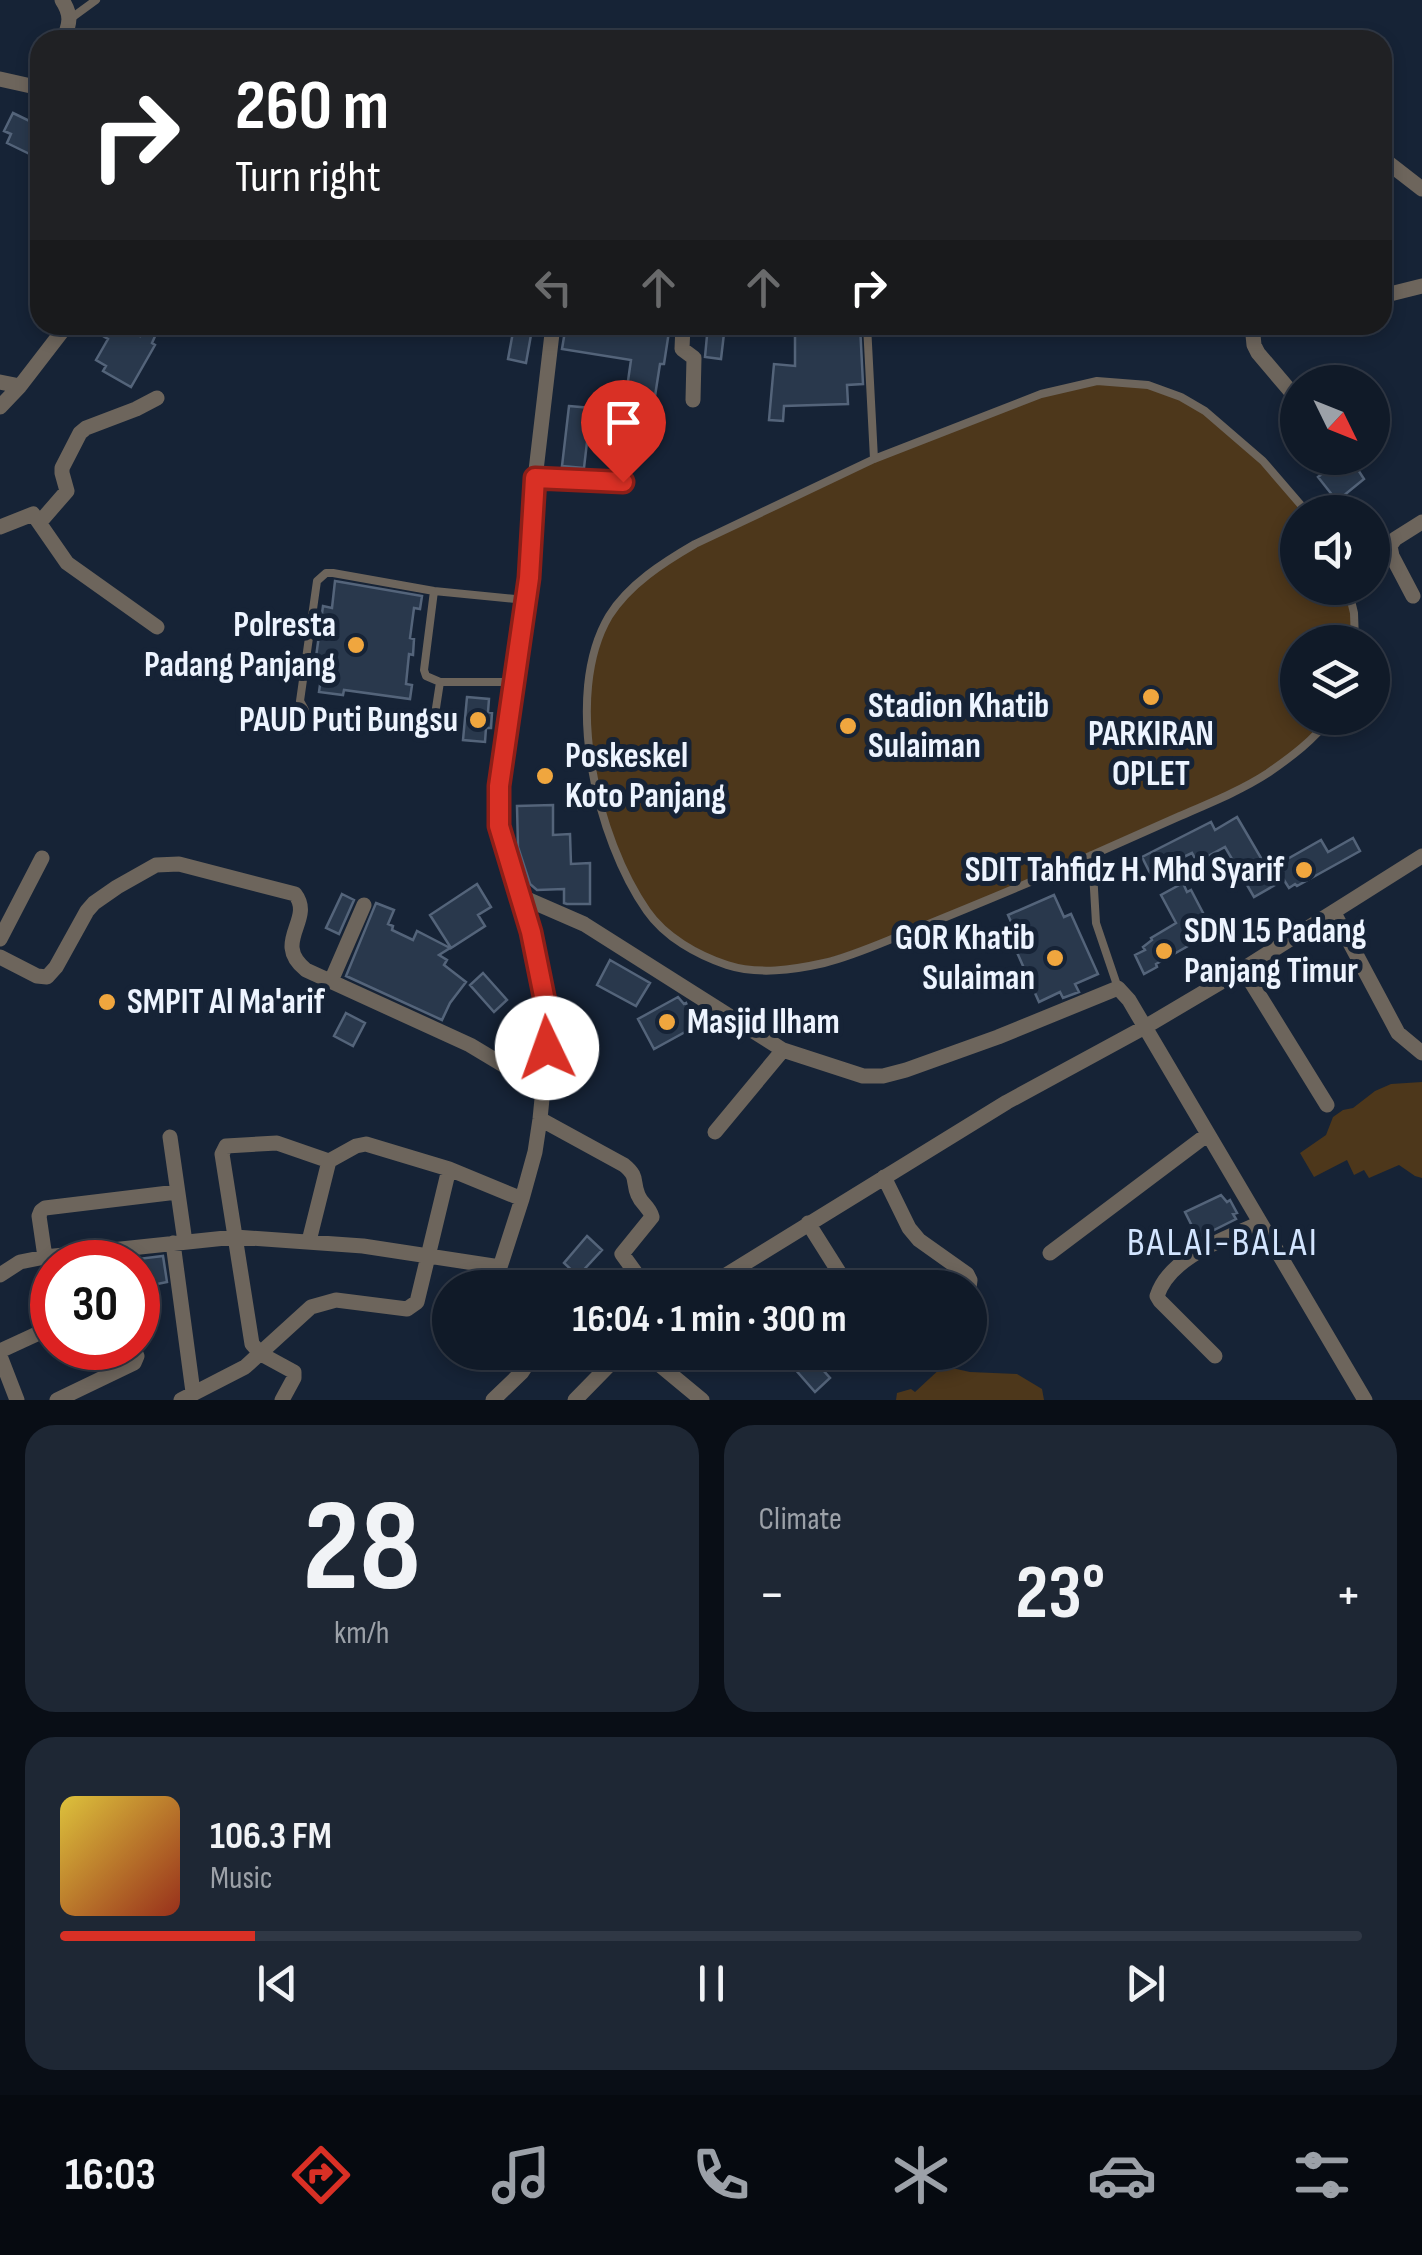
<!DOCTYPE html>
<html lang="en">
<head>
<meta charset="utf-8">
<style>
	:root { --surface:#101a28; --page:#1e2734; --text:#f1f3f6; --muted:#9ca1a8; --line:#303845; --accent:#d93025 }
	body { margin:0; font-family:"Sofia Sans Condensed",sans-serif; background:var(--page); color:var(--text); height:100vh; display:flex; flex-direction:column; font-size:38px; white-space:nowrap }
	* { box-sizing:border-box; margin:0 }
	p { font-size:32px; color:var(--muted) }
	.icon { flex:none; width:55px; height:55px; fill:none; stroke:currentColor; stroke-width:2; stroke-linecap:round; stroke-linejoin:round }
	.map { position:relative; height:1400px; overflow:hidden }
	.sheet { display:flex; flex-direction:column; gap:25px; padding:25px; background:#090e16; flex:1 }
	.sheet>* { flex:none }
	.hud { position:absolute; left:30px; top:30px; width:1362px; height:305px; border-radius:30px; box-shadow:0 5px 15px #0003,0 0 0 2px var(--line); background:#202124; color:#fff; overflow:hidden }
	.needle { width:65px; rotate:133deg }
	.buttons { position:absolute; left:1280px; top:365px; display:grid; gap:20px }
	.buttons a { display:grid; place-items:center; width:110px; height:110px; border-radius:50%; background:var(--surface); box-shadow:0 5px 15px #0003,0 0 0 2px var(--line); font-size:50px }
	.speed { position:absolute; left:30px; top:1240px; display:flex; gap:20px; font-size:50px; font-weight:700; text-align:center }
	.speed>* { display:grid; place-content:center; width:130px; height:130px; border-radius:50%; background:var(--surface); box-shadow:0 5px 15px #0003,0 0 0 2px var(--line); line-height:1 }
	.speed .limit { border:15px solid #d22; background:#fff; color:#111 }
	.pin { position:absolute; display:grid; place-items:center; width:85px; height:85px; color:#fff; margin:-102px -42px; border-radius:50% 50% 50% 0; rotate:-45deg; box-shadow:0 0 10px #0007 }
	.pin .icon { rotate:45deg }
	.me { position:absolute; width:110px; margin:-55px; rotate:357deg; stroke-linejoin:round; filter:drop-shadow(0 0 8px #0008) }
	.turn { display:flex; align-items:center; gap:35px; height:210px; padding:0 40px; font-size:45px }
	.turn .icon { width:130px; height:130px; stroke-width:2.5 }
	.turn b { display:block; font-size:70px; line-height:85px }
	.lanes { display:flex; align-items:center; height:95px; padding:0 40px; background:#0003; justify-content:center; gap:50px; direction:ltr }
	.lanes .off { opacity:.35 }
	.big { font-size:75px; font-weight:700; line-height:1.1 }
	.sheet .card { flex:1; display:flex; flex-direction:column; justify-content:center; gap:15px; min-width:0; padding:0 35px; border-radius:30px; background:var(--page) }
	.sheet .dial { align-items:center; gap:0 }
	.dial b { font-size:130px; line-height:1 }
	.song { display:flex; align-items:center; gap:30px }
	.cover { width:120px; height:120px; border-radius:15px; background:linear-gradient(135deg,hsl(50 70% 55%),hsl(10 70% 35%)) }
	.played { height:10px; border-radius:5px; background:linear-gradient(90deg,var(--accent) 15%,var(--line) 15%) }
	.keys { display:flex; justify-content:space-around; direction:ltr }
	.heat { display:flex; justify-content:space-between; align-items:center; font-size:55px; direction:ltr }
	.sheet .tiles { flex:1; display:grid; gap:25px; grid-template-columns:1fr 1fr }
	.card:last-child { grid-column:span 2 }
	.trip { position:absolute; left:432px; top:1270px; width:555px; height:100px; border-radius:50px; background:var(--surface); box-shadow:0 5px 15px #0003,0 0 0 2px var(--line); font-weight:700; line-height:100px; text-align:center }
	.tab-bar { display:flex; height:160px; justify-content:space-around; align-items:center; background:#060a10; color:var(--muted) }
	.tab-bar .icon { width:70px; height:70px }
	.tab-bar .current { color:var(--accent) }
	.tab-bar b { font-size:45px; color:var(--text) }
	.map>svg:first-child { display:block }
	.green { fill:#4d371b }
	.building { fill:#29384c; stroke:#54647a; stroke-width:2.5 }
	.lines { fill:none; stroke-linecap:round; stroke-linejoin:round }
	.lane { stroke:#6d655c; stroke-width:8 }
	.street { stroke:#6d655c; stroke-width:15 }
	.route-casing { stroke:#8d1f18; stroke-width:25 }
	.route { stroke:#d93025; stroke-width:18 }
	.poi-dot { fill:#f0a63e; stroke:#162336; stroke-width:4 }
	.labels { text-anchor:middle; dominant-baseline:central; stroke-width:10; stroke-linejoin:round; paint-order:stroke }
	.poi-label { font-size:35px; font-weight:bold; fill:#edf4ff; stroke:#162336; text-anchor:start }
	.quarter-label { font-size:40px; letter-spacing:2.5px; fill:#d3e5ff; stroke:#162336 }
</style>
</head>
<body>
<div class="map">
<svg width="1422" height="1400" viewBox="0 0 1422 1400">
	<rect width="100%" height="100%" fill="#162336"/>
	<path class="green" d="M1088 383C1103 384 1120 382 1135 384 1206 396 1262 459 1304 512H1298V588H1346L1352 613 1353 642H1298V718H1328C1273 786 1150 827 1070 862 1019 884 967 906 915 927 864 947 815 968 760 969 740 969 717 959 699 950 690 944 679 940 671 934 630 901 606 826 597 776 595 763 591 750 590 736 586 697 593 636 619 606 660 556 725 532 782 505 881 457 982 411 1088 383Z
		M1422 1082V1178L1415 1176 1399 1165 1369 1178 1364 1170 1354 1175 1347 1160 1314 1177 1300 1153 1326 1135 1333 1117 1343 1110 1353 1108 1375 1091 1391 1084Z
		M943 1366 970 1372 1017 1374 1042 1389 1044 1400H896L897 1393 911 1389 915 1392Z"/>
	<path class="building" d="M13 113 40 126V159L7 143 11 134 4 131Z
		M84 325H120L140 336 146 325H160L152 343 155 345 131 387 103 371 106 366 96 360 108 339Z
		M566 325H670L664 364H660L655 396 638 394V390L627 388 631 360 562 349Z
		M708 325H725L721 359 705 357Z
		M795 325H860L863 384 847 385 848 404 784 406 783 421 769 420 774 364 795 366Z
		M513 332 531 335 526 363 508 359Z
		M569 406 591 408 584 468 562 466Z
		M1343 458H1346L1351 464 1353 462 1364 479 1337 501 1318 477Z
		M335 581 422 596 420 609 414 608 410 638 414 639 413 655 409 654 406 684 412 685 410 699 344 690 343 695 319 692 324 657H316L323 606 332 608Z
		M467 697 489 699 488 712 492 713 491 728H486L485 742 463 740Z
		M553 805V835L570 834 571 864 590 863V904H567L564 903V889L537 890 530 884 518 847 517 806Z
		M1237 817 1268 870 1321 840 1328 852 1353 838 1360 851 1297 886 1295 884 1289 888 1284 880 1254 897 1225 847 1197 862 1192 853 1150 873 1142 857 1211 822 1215 830Z
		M1183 883 1187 892 1191 890 1213 932 1156 964 1157 967 1144 974 1135 955 1145 950 1143 947 1152 940 1151 938 1176 923 1161 895Z
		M477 884 491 907 478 915 485 926 451 948 430 915Z
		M342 894 354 900 339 934 326 928Z
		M1054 895 1064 917 1071 914 1098 974 1075 984 1079 992 1063 998 1060 992 1039 1002 1012 941 1018 938 1008 915Z
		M376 903 394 910 388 924 393 926 392 930 413 940 417 931 450 948 439 955 447 960 444 965 466 982 450 1003 442 1020 346 976Z
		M610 960 650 983 636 1006 597 985Z
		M483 973 507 1000 494 1012 470 985Z
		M678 997 684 1004 686 1003 696 1026 654 1049 638 1019Z
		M346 1013 365 1023 353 1046 334 1036Z
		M1221 1195 1227 1202 1230 1200 1237 1213 1233 1214 1236 1219 1198 1238 1185 1212Z
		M587 1236 602 1250 578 1276 564 1263Z
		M163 1256 167 1282 148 1286 138 1277V1259Z
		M780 1352H807L830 1378 815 1392Z"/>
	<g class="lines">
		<path class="lane" d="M70 19 96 0
			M867 325 874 459
			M535 479 623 483
			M1307 512 1263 461 1205 411 1181 397 1148 385 1097 381 1041 394 874 459 695 544C664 562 629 584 609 616 562 695 597 840 647 911 665 937 697 955 727 965 758 975 793 970 824 963 853 956 881 943 909 932 961 911 1012 890 1063 868 1102 851 1141 833 1180 816 1210 803 1242 790 1268 773 1291 757 1314 740 1330 718
			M1348 588 1354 613 1355 642
			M434 591 424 670 426 676 440 682H514
			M440 682 434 721 428 728 316 722 310 719 300 701 317 581 326 573H333L434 591 525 600
			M1092 855 1096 923 1118 988"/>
		<path class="street" d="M62 0C72 15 70 24 63 40
			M0 79 40 88
			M1382 158 1422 189
			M1382 296 1422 286
			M683 325 682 349 694 358 693 400
			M1252 325 1254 345 1258 353 1298 400
			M0 382 20 386
			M0 407 20 386 67 325
			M40 522 67 491 62 473V468L80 433 86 428 136 409 157 398
			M0 527 33 514 67 563 157 627
			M1413 596 1392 556 1390 546 1395 539 1422 522
			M522 897 584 924 783 1050 863 1076H883L906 1070 998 1037 1118 988 1129 1000 1365 1400
			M1334 913 1398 1033 1422 1053
			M0 939 42 858
			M0 957 37 976 47 977 56 967 87 911 94 903 117 887 156 865 179 864 295 894C315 920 271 942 306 970L470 1045 505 1066 543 1084
			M1243 969 1327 1105
			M331 981 364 905
			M540 1119 624 1165C639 1177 632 1181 638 1195 642 1205 649 1206 652 1217L622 1254 635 1272 633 1288
			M715 1132 783 1050
			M170 1137 185 1242
			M884 1177 909 1228 919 1240 967 1274 970 1280 969 1288
			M808 1223 849 1288
			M309 1241 329 1161
			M173 1243 193 1392
			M1050 1253 1208 1134
			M45 1257 39 1216 41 1211 45 1208 177 1192
			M0 1275 20 1262 45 1257 235 1237 363 1246 500 1267
			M497 1288 500 1267 522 1199 535 1152 540 1119 547 1048 546 1005 522 897 499 826V787L529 578 535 479 553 325
			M705 1288 1007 1102 1145 1027 1243 969 1422 856
			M0 1351 52 1327
			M644 1352 702 1400
			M0 1356 17 1400
			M1215 1356 1160 1301 1157 1296C1170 1256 1225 1239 1260 1223
			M531 1358H545L557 1352
			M57 1400 134 1363 137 1356 133 1348
			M181 1400 245 1367 311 1307 336 1300 407 1309 417 1302 449 1169
			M282 1400 294 1378V1372L261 1354 252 1344 222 1154 226 1146 277 1143 329 1161 356 1146 366 1144 449 1169 522 1199
			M493 1400 522 1372 531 1358 530 1352
			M575 1400 622 1352"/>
	</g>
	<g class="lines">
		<g class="route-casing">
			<path id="route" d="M547 1048 546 1006 531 932 499 826V786L529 578 535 478 623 482"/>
		</g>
		<use href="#route" class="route"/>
	</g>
	<g class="poi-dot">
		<circle cx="356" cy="645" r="10"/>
		<circle cx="1151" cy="697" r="10"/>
		<circle cx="478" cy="720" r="10"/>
		<circle cx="848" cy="726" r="10"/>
		<circle cx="545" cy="776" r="10"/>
		<circle cx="1304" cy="870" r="10"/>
		<circle cx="1164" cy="951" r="10"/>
		<circle cx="1055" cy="958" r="10"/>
		<circle cx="107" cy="1002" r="10"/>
		<circle cx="667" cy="1022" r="10"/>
	</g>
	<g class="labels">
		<g class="poi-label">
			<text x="336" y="625" text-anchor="end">Polresta<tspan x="336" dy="40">Padang Panjang</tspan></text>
			<text x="868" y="706">Stadion Khatib<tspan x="868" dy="40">Sulaiman</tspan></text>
			<text x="458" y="720" text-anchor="end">PAUD Puti Bungsu</text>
			<text x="1151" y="734" text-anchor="middle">PARKIRAN<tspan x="1151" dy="40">OPLET</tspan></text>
			<text x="565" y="756">Poskeskel<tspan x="565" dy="40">Koto Panjang</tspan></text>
			<text x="1284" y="870" text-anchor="end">SDIT Tahfidz H. Mhd Syarif</text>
			<text x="1184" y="931">SDN 15 Padang<tspan x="1184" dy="40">Panjang Timur</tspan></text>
			<text x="1035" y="938" text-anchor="end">GOR Khatib<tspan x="1035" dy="40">Sulaiman</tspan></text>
			<text x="127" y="1002">SMPIT Al Ma'arif</text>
			<text x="687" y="1022">Masjid Ilham</text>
		</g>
		<g class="quarter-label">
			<text x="1223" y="1243">BALAI-BALAI</text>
		</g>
	</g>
</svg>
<div class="buttons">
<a><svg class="needle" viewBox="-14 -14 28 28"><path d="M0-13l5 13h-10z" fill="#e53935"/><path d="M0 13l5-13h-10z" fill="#9ca1a8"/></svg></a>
<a><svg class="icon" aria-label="sound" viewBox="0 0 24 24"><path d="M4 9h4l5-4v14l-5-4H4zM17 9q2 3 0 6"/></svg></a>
<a><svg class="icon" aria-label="layers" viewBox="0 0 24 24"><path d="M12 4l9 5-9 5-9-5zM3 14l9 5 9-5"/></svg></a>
</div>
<div class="speed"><div class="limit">30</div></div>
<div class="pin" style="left:623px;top:482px;background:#d93025"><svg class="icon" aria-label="arrive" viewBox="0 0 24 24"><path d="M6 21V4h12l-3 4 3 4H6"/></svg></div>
<svg class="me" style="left:547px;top:1048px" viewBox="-20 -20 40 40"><circle r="19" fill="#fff"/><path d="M0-13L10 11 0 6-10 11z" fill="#d93025"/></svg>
<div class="trip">16:04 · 1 min · 300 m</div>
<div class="hud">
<div class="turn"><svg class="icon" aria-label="right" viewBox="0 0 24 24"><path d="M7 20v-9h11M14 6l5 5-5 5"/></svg><div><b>260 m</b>Turn right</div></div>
<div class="lanes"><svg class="icon off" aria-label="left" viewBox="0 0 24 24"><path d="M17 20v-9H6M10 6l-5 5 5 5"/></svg><svg class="icon off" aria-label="ahead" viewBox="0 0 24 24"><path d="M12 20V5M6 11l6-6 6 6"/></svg><svg class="icon off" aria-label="ahead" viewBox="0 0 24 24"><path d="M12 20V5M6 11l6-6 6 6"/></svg><svg class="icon" aria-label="right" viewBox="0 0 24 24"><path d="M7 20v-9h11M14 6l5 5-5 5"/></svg></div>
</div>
</div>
<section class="sheet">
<div class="tiles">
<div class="card dial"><b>28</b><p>km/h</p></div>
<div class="card"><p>Climate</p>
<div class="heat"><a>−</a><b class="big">23°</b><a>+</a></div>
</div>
<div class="card">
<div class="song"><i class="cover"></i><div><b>106.3 FM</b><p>Music</p></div></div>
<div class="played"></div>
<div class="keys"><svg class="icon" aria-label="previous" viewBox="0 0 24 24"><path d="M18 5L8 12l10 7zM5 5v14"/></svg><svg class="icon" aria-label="pause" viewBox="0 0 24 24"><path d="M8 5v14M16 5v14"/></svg><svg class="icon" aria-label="next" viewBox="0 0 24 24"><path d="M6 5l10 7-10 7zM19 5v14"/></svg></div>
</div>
</div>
</section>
<nav class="tab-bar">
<b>16:03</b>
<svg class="icon current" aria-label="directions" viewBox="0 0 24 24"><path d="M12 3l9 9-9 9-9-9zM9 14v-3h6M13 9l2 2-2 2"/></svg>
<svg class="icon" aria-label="music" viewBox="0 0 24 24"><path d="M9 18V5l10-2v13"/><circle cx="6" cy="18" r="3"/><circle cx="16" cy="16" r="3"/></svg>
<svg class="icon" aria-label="phone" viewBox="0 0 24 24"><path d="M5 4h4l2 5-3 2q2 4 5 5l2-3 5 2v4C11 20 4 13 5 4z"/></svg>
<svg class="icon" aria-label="climate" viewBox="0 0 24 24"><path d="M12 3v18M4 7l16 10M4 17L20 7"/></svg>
<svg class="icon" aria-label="car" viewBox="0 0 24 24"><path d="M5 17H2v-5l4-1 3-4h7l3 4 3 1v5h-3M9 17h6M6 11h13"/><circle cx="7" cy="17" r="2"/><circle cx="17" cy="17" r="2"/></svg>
<svg class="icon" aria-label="filters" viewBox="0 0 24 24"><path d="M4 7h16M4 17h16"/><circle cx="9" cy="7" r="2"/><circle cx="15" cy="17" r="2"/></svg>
</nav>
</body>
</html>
